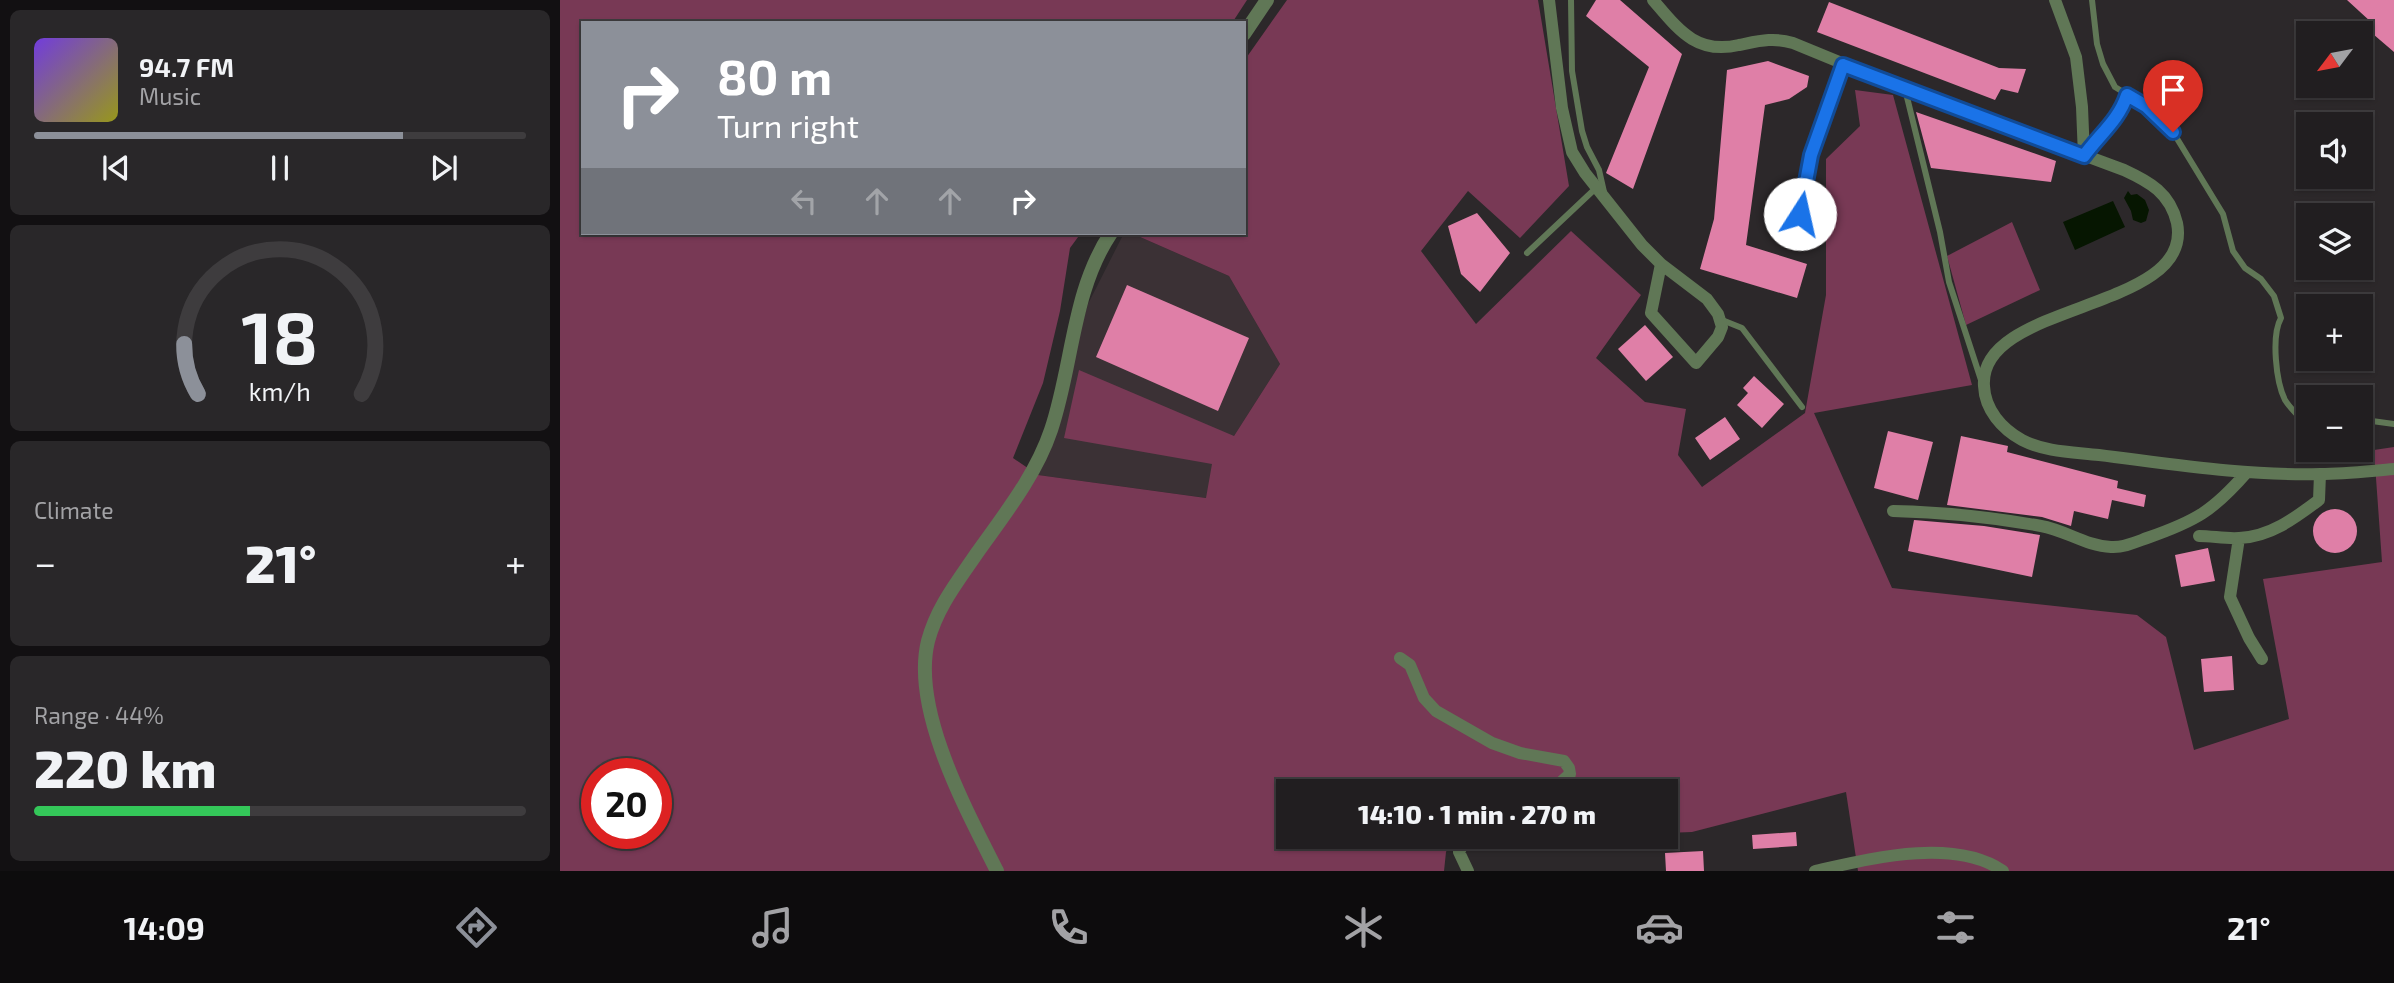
<!DOCTYPE html>
<html lang="en">
<head>
<meta charset="utf-8">
<style>
	:root { --surface:#211e20; --page:#292729; --text:#f1f3f6; --muted:#a2a2a5; --line:#3e3c3e; --accent:#8c9099 }
	body { margin:0; font-family:"Exo 2",sans-serif; background:var(--page); color:var(--text); height:100vh; display:flex; flex-direction:column; font-size:26px; white-space:nowrap }
	* { box-sizing:border-box; margin:0 }
	p { font-size:23px; color:var(--muted) }
	.icon { flex:none; width:38px; height:38px; fill:none; stroke:currentColor; stroke-width:2; stroke-linecap:round; stroke-linejoin:round }
	.map { position:relative; flex:1; overflow:hidden }
	.sheet { display:flex; flex-direction:column; gap:10px; padding:10px; background:#121012; width:560px }
	.sheet>* { flex:none }
	.guide { position:absolute; left:21px; top:21px; width:665px; height:214px; border-radius:0px; box-shadow:0 2px 5px #0004,0 0 0 2px var(--line); background:#8c9099; color:#fff; overflow:hidden }
	.needle { width:46px; rotate:238deg }
	.fabs { position:absolute; left:1736px; top:21px; display:grid; gap:14px }
	.fabs a { display:grid; place-items:center; width:77px; height:77px; border-radius:0px; background:var(--surface); box-shadow:0 2px 5px #0004,0 0 0 2px var(--line); font-size:35px }
	.speed { position:absolute; left:21px; top:758px; display:flex; gap:14px; font-size:35px; font-weight:700; text-align:center }
	.speed>* { display:grid; place-content:center; width:91px; height:91px; border-radius:50%; background:var(--surface); box-shadow:0 2px 5px #0004,0 0 0 2px var(--line); line-height:1 }
	.speed .limit { border:10px solid #d22; background:#fff; color:#111 }
	.pin { position:absolute; display:grid; place-items:center; width:60px; height:60px; color:#fff; margin:-72px -30px; border-radius:50% 50% 50% 0; rotate:-45deg; box-shadow:0 0 7px #0007 }
	.pin .icon { rotate:45deg }
	.me { position:absolute; width:77px; margin:-38px; rotate:10deg; stroke-linejoin:round; filter:drop-shadow(0 0 5px #0008) }
	.turn { display:flex; align-items:center; gap:24px; height:147px; padding:0 21px; font-size:32px }
	.turn .icon { width:91px; height:91px; stroke-width:2.5 }
	.turn b { display:block; font-size:49px; line-height:60px }
	.lanes { display:flex; align-items:center; height:66px; padding:0 21px; background:#0003; justify-content:center; gap:35px; direction:ltr }
	.lanes .off { opacity:.35 }
	.big { font-size:52px; font-weight:800; line-height:1.1 }
	.sheet .widget { flex:1; display:flex; flex-direction:column; justify-content:center; gap:10px; min-width:0; padding:0 24px; border-radius:10px; background:var(--page) }
	.sheet .dial { align-items:center; gap:0 }
	.dial svg { height:182px; overflow:visible; fill:none; stroke:var(--line); stroke-width:7; stroke-linecap:round; text-anchor:middle }
	.dial text { fill:var(--text); stroke:none }
	.song { display:flex; align-items:center; gap:21px }
	.cover { width:84px; height:84px; border-radius:10px; background:linear-gradient(135deg,hsl(260 70% 55%),hsl(60 70% 35%)) }
	.played { height:7px; border-radius:4px; background:linear-gradient(90deg,var(--accent) 75%,var(--line) 75%) }
	.keys { display:flex; justify-content:space-around; direction:ltr }
	.heat { display:flex; justify-content:space-between; align-items:center; font-size:38px; direction:ltr }
	.charge { height:10px; border-radius:5px; background:linear-gradient(90deg,#34c759 44%,var(--line) 0) }
	.trip { position:absolute; left:716px; top:779px; width:402px; height:70px; border-radius:0px; background:var(--surface); box-shadow:0 2px 5px #0004,0 0 0 2px var(--line); font-weight:800; line-height:70px; text-align:center }
	.tabs { display:flex; height:112px; justify-content:space-around; align-items:center; background:#0d0c0d; color:var(--muted) }
	.tabs .icon { width:49px; height:49px }
	.tabs .active { color:var(--accent) }
	.tabs b { font-size:32px; color:var(--text) }
	main { display:flex; flex:1; min-height:0 }
	.map>svg:first-child { display:block }
	.built { fill:#3b3135 }
	.green { fill:#783955; fill-rule:evenodd }
	.water { fill:#061601 }
	.building { fill:#df7fa7 }
	.lines { fill:none; stroke-linecap:round; stroke-linejoin:round }
	.service { stroke:#607756; stroke-width:6 }
	.minor { stroke:#607756; stroke-width:12 }
	.tertiary { stroke:#607756; stroke-width:14 }
	.route-casing { stroke:#114b97; stroke-width:18 }
	.route { stroke:#1a73e8; stroke-width:12 }
</style>
</head>
<body>
<main>
<section class="sheet">
<div class="widget">
<div class="song"><i class="cover"></i><div><b>94.7 FM</b><p>Music</p></div></div>
<div class="played"></div>
<div class="keys"><svg class="icon" aria-label="previous" viewBox="0 0 24 24"><path d="M18 5L8 12l10 7zM5 5v14"/></svg><svg class="icon" aria-label="pause" viewBox="0 0 24 24"><path d="M8 5v14M16 5v14"/></svg><svg class="icon" aria-label="next" viewBox="0 0 24 24"><path d="M6 5l10 7-10 7zM19 5v14"/></svg></div>
</div>
<div class="widget dial"><svg viewBox="0 0 100 80">
<path d="M14 69A42 42 0 1 1 86 69"/>
<path d="M14 69A42 42 0 0 1 8 47" stroke="#8c9099"/>
<text x="50" y="56" font-size="32" font-weight="700">18</text>
<text x="50" y="72" font-size="11">km/h</text>
</svg></div>
<div class="widget"><p>Climate</p>
<div class="heat"><a>−</a><b class="big">21°</b><a>+</a></div>
</div>
<div class="widget"><p>Range · 44%</p><b class="big">220 km</b><div class="charge"></div></div>
</section>
<div class="map">
<svg width="1834" height="871" viewBox="0 0 1834 871">
	<rect width="100%" height="100%" fill="#2c282a"/>
	<path class="built" d="M564 233H571L669 276 720 364 674 436 653 464 647 498 478 475 528 304Z"/>
	<path class="green" d="M0 0H687L672 23H23V233H521L510 248 500 311 483 383 453 458 478 475 646 498 652 464 504 438 519 370 674 436 720 364 669 276 571 233H684V61L727 0H978L1009 186 960 238 908 191 861 251 916 324 1011 231 1081 295 1036 358 1085 402 1126 409 1118 455 1142 487 1245 413 1266 295V159L1300 126 1295 90 1333 95 1412 385 1254 413 1332 588 1577 615 1606 637 1634 750 1729 719 1703 579 1822 562 1814 450 1834 447V871H1298L1286 792 1132 832 1106 833V791H728V836L893 837 886 852 884 871H0ZM37 774H96V833H37Z
		M1452 222 1480 290 1406 325 1387 256Z"/>
	<path class="water" d="M1568 191 1571 195 1577 194 1585 200 1589 210 1586 221 1581 223 1573 220 1571 211 1564 198Z
		M1553 201 1565 227 1515 250 1503 222Z"/>
	<path class="building" d="M1036 0H1060L1122 54 1073 189 1046 173 1089 67 1026 16Z
		M1787 0H1834V52L1806 28 1811 22Z
		M1269 2 1439 68 1466 69 1458 93 1441 89 1435 100 1257 32Z
		M1208 61 1249 76 1247 87 1229 99 1205 105 1186 245 1247 264 1237 298 1140 269 1154 219 1167 70Z
		M1356 112 1496 161 1491 182 1371 168Z
		M917 213 950 253 920 292 901 274 888 226Z
		M567 285 689 338 658 411 536 357Z
		M1085 325 1113 357 1086 381 1058 349Z
		M1194 376 1224 404 1202 428 1177 405 1188 393 1183 388Z
		M1165 417 1180 439 1150 460 1135 438Z
		M1328 431 1373 442 1358 500 1314 488Z
		M1401 436 1448 446 1447 452 1558 481 1557 488 1586 495 1584 507 1552 500 1548 519 1514 511 1511 526 1482 517 1387 505Z
		M1753 531a22 22 0 1 1 44 0a22 22 0 1 1-44 0Z
		M1354 520 1424 526 1480 535 1472 577 1348 551Z
		M1648 548 1655 581 1621 587 1615 555Z
		M1672 656 1674 690 1644 692 1641 659Z
		M1236 832 1237 846 1193 849 1192 835Z
		M1143 851 1144 871H1106L1105 853Z"/>
	<g class="lines">
		<path class="service" d="M1011 0 1012 71 1022 131 1027 147 1039 170 1044 192
			M1532 0 1537 44 1543 64 1555 87 1586 106 1613 132 1663 214 1673 251 1685 268 1701 279 1714 296 1721 318C1711 336 1716 382 1725 400 1730 408 1741 419 1748 424
			M1345 89 1380 232 1389 282 1422 383
			M1526 153 1556 119 1567 95
			M1240 214 1251 155 1283 65
			M967 253 1036 188
			M1162 320 1182 328 1242 407
			M1801 423 1812 421 1834 424"/>
		<path class="minor" d="M989 0 1002 108 1012 152 1025 173 1082 245 1101 264 1147 299 1158 314 1162 327 1158 337 1136 363 1091 313 1101 264
			M1093 0C1118 29 1136 55 1179 45 1199 41 1213 37 1233 43L1345 89 1564 170C1590 182 1610 193 1617 223 1635 312 1418 301 1424 386 1425 410 1442 429 1462 440 1485 452 1513 452 1539 455 1612 464 1686 476 1760 474 1785 474 1809 471 1834 469
			M1495 0 1516 57 1522 107 1524 156
			M1333 511C1383 512 1431 517 1481 526 1505 530 1526 546 1551 547 1563 548 1576 542 1587 538 1636 521 1653 511 1687 472
			M1639 536C1652 536 1666 539 1679 538 1710 537 1735 518 1759 500L1760 474
			M1679 538 1670 597 1689 638 1702 659
			M840 658 850 665 864 698 876 711 932 743 960 753 1004 761 1009 768 1010 774 1000 783 981 791
			M907 836 899 852 908 871
			M1255 871C1309 859 1393 837 1443 871"/>
		<path class="tertiary" d="M684 34 707 0
			M437 871C407 811 351 710 368 641 377 607 398 581 417 553 444 515 476 475 491 430 513 365 512 291 551 233"/>
	</g>
	<g class="lines">
		<g class="route-casing">
			<path id="route" d="M1240 214 1251 155 1283 65 1524 156C1539 135 1559 120 1567 95L1586 106 1613 132"/>
		</g>
		<use href="#route" class="route"/>
	</g>
</svg>
<div class="fabs">
<a><svg class="needle" viewBox="-14 -14 28 28"><path d="M0-13l5 13h-10z" fill="#e53935"/><path d="M0 13l5-13h-10z" fill="#a2a2a5"/></svg></a>
<a><svg class="icon" aria-label="sound" viewBox="0 0 24 24"><path d="M4 9h4l5-4v14l-5-4H4zM17 9q2 3 0 6"/></svg></a>
<a><svg class="icon" aria-label="layers" viewBox="0 0 24 24"><path d="M12 4l9 5-9 5-9-5zM3 14l9 5 9-5"/></svg></a>
<a>+</a>
<a>−</a>
</div>
<div class="speed"><div class="limit">20</div></div>
<div class="pin" style="left:1613px;top:132px;background:#d93025"><svg class="icon" aria-label="arrive" viewBox="0 0 24 24"><path d="M6 21V4h12l-3 4 3 4H6"/></svg></div>
<svg class="me" style="left:1240px;top:214px" viewBox="-20 -20 40 40"><circle r="19" fill="#fff"/><path d="M0-13L10 11 0 6-10 11z" fill="#1a73e8"/></svg>
<div class="trip">14:10 · 1 min · 270 m</div>
<div class="guide">
<div class="turn"><svg class="icon" aria-label="right" viewBox="0 0 24 24"><path d="M7 20v-9h11M14 6l5 5-5 5"/></svg><div><b>80 m</b>Turn right</div></div>
<div class="lanes"><svg class="icon off" aria-label="left" viewBox="0 0 24 24"><path d="M17 20v-9H6M10 6l-5 5 5 5"/></svg><svg class="icon off" aria-label="ahead" viewBox="0 0 24 24"><path d="M12 20V5M6 11l6-6 6 6"/></svg><svg class="icon off" aria-label="ahead" viewBox="0 0 24 24"><path d="M12 20V5M6 11l6-6 6 6"/></svg><svg class="icon" aria-label="right" viewBox="0 0 24 24"><path d="M7 20v-9h11M14 6l5 5-5 5"/></svg></div>
</div>
</div>
</main>
<nav class="tabs">
<b>14:09</b>
<svg class="icon active" aria-label="directions" viewBox="0 0 24 24"><path d="M12 3l9 9-9 9-9-9zM9 14v-3h6M13 9l2 2-2 2"/></svg>
<svg class="icon" aria-label="music" viewBox="0 0 24 24"><path d="M9 18V5l10-2v13"/><circle cx="6" cy="18" r="3"/><circle cx="16" cy="16" r="3"/></svg>
<svg class="icon" aria-label="phone" viewBox="0 0 24 24"><path d="M5 4h4l2 5-3 2q2 4 5 5l2-3 5 2v4C11 20 4 13 5 4z"/></svg>
<svg class="icon" aria-label="climate" viewBox="0 0 24 24"><path d="M12 3v18M4 7l16 10M4 17L20 7"/></svg>
<svg class="icon" aria-label="car" viewBox="0 0 24 24"><path d="M5 17H2v-5l4-1 3-4h7l3 4 3 1v5h-3M9 17h6M6 11h13"/><circle cx="7" cy="17" r="2"/><circle cx="17" cy="17" r="2"/></svg>
<svg class="icon" aria-label="filters" viewBox="0 0 24 24"><path d="M4 7h16M4 17h16"/><circle cx="9" cy="7" r="2"/><circle cx="15" cy="17" r="2"/></svg>
<b>21°</b>
</nav>
</body>
</html>
